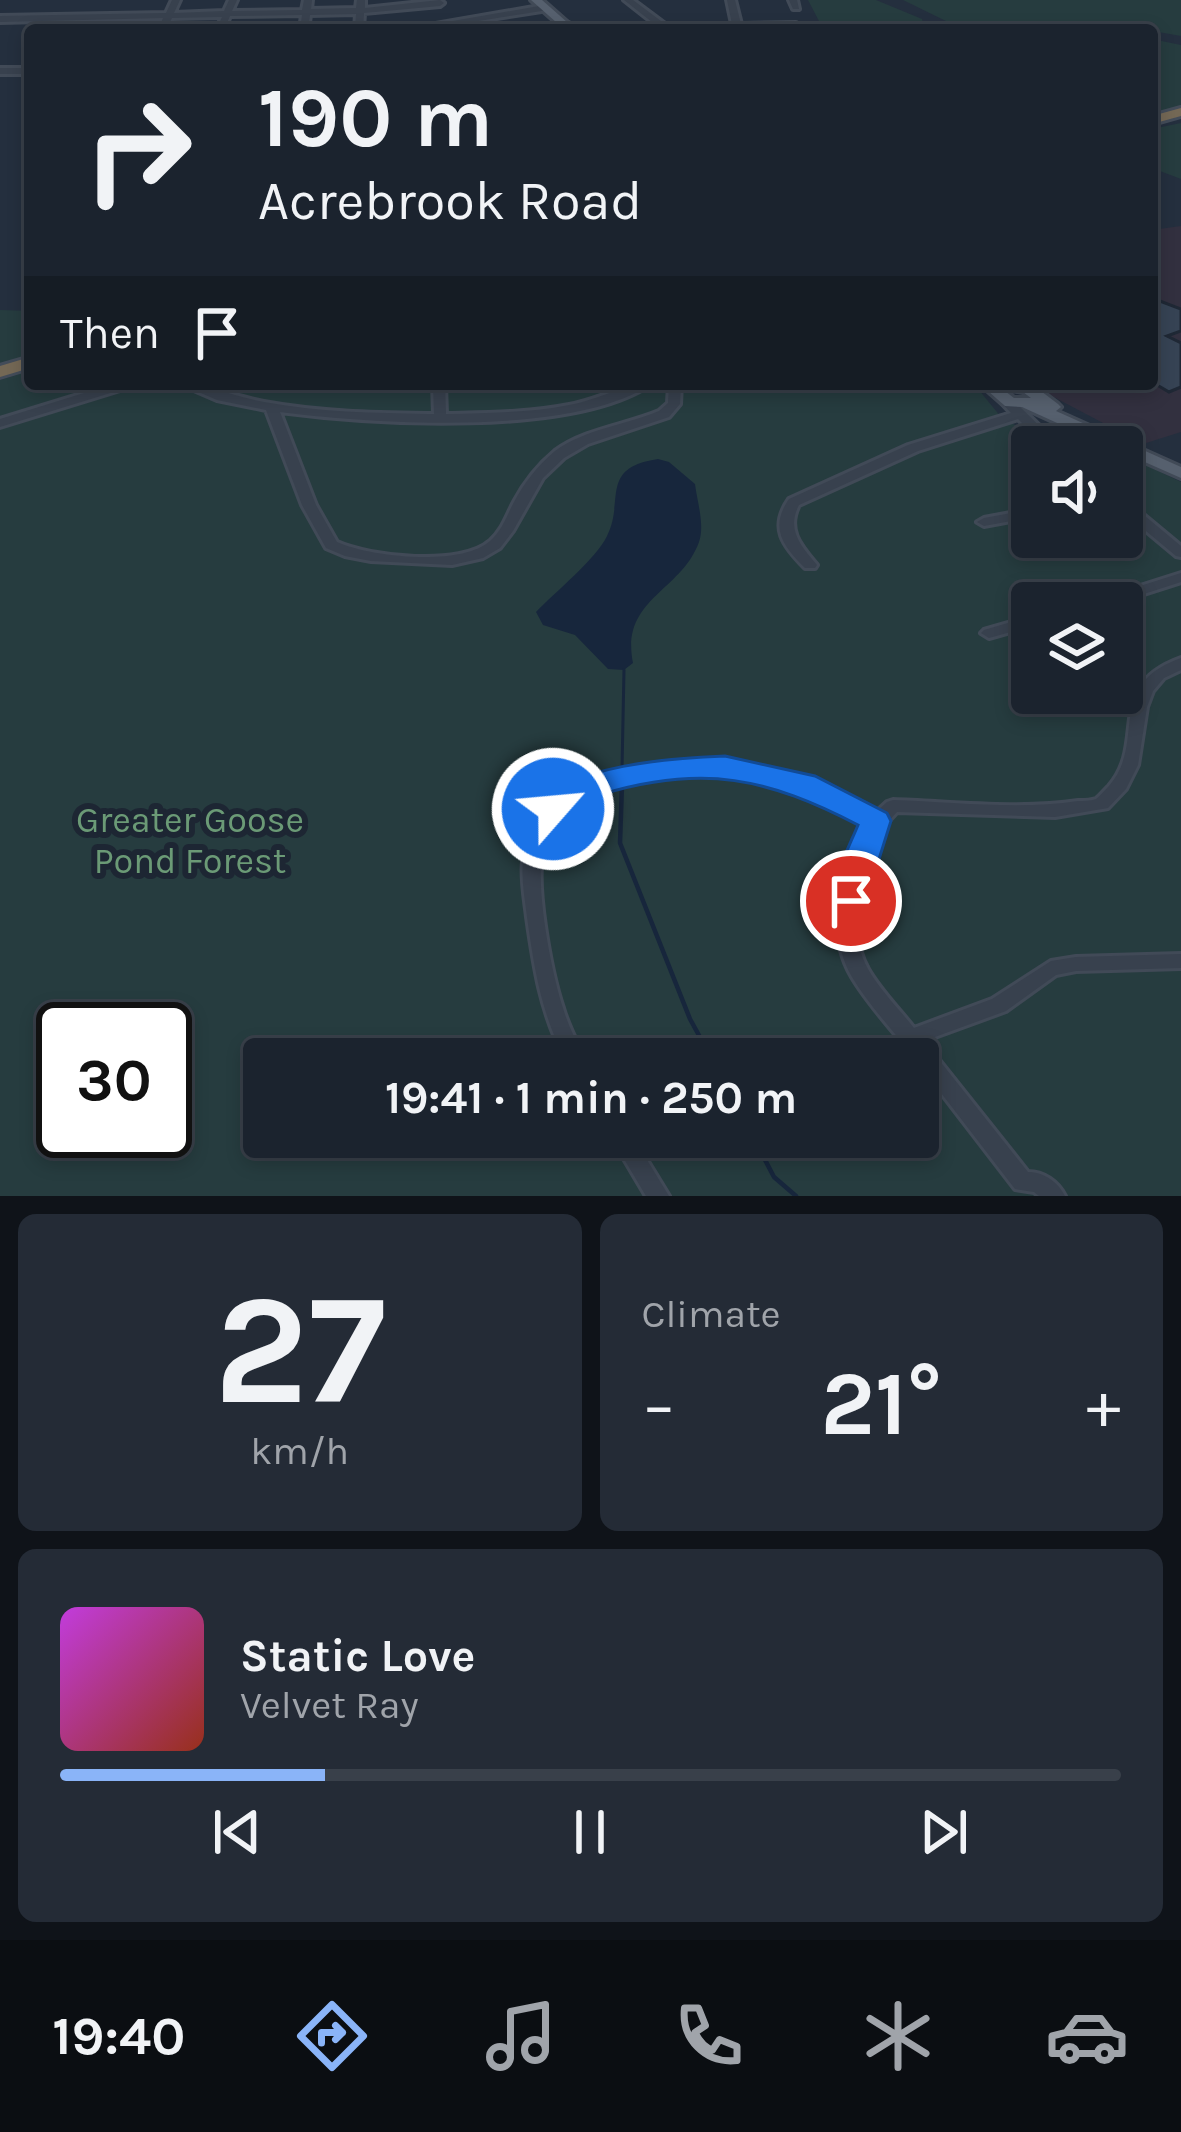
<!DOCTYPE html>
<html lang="en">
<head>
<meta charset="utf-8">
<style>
	:root { --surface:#1b232e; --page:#242b36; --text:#f1f3f6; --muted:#a0a4aa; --line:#39404a; --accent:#8ab4f8 }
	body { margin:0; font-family:Karla,sans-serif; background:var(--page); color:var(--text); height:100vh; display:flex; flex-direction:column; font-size:45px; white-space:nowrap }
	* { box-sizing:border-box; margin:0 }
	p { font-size:39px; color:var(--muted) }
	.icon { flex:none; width:66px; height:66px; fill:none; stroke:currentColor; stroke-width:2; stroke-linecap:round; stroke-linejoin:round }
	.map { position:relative; height:1196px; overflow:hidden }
	.drawer { display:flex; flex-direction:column; gap:18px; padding:18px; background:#0f1319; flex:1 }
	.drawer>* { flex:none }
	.banner { position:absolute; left:24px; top:24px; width:1134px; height:366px; border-radius:12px; box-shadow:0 6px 18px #0003,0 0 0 3px var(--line); background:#1b232e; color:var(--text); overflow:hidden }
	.buttons { position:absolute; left:1011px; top:426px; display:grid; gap:24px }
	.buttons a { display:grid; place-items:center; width:132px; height:132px; border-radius:12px; background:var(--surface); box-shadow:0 6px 18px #0003,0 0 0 3px var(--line); font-size:60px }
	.speed { position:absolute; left:36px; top:1002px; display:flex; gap:24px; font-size:60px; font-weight:700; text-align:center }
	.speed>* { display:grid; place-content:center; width:156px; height:156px; border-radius:50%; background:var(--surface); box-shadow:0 6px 18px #0003,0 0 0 3px var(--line); line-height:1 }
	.speed .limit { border:6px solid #111; border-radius:18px; background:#fff; color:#111 }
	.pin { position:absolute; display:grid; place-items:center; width:102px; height:102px; color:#fff; margin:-51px; border:6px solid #fff; border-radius:50%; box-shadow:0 3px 12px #0007 }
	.me { position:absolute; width:132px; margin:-66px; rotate:63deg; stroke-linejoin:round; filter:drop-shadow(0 0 9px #0008) }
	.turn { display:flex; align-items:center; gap:42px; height:252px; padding:0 36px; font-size:54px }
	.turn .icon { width:156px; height:156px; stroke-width:2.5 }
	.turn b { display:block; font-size:84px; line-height:102px }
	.then { display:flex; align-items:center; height:114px; padding:0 36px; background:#0003; gap:24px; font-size:45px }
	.big { font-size:90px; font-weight:700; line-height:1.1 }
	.drawer .card { flex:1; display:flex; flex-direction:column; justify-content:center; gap:18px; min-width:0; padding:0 42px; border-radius:18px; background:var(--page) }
	.drawer .dial { align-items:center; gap:0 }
	.dial b { font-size:156px; line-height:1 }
	.song { display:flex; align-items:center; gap:36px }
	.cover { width:144px; height:144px; border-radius:18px; background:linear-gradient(135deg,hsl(290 70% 55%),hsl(10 70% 35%)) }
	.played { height:12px; border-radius:6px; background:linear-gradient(90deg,var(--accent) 25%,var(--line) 25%) }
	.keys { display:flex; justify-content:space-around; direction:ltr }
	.heat { display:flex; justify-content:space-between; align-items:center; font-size:66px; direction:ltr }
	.drawer .tiles { flex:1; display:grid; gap:18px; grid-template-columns:1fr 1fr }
	.card:last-child { grid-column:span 2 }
	.trip { position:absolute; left:243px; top:1038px; width:696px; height:120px; border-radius:12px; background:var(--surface); box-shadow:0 6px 18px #0003,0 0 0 3px var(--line); font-weight:700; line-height:120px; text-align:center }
	.tabs { display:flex; height:192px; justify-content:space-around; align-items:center; background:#0b0e12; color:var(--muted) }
	.tabs .icon { width:84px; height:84px }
	.tabs .current { color:var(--accent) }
	.tabs b { font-size:54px; color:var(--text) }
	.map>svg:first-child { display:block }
	.medical { fill:#32303f }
	.green { fill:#263c3f; fill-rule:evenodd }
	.water { fill:#17263c }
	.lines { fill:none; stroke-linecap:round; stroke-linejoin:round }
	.stream-far1 { stroke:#17263c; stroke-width:3 }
	.stream { stroke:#17263c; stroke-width:4.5 }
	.building { fill:#364354; stroke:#1f2835; stroke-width:3 }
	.minor-casing { stroke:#414a57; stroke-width:6 }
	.major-casing { stroke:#414a57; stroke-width:6 }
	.highway-casing { stroke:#434c59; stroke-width:6 }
	.minor { fill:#38414e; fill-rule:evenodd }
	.major { fill:#56606e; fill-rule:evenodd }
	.highway { fill:#746855; fill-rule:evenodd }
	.route { fill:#1a73e8; stroke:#114b97; stroke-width:3 }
	.labels { text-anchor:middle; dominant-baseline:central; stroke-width:12; stroke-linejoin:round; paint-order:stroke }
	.park-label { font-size:36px; fill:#6b9a76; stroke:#1d2633 }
</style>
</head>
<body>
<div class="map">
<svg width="1181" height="1196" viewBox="0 0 1181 1196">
	<rect width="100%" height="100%" fill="#242f3e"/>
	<path class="medical" d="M1181 226V432L1143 444 1029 384H1152V230Z"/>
	<path class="green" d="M808 0H876L922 19 925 30H815L820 23Z
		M903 0H1181V36L1130 27 950 30 948 22Z
		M1152 39 1181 45V109L1152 114Z
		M1181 123V179L1152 168V129Z
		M0 310 30 311V357L0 366Z
		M30 371V384H974L1001 417 1015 425 1022 428 1051 422 1110 447H1032V537H1122V453L1181 482V1196H0V380ZM1032 603H1122V693H1032ZM63 1029H165V1131H63ZM264 1059H918V1137H264Z"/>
	<path class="water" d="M658 459 669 462 695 484C697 501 705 525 699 542 681 592 620 599 633 663L624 670 608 669 575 635 543 625 536 612C554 593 597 558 607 536 625 500 599 468 658 459Z"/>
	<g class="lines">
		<path class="stream-far1" d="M622 769 624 670"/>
		<path class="stream" d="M622 785 620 843 690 1019 712 1059
			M753 1137 774 1177 796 1196"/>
	</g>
	<path class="building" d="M1152 298 1181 309V331L1167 336 1181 343V387L1169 392 1152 382Z"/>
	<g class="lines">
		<g class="minor-casing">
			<path id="minor" d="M172 0H180L174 13 224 11 229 0H237L232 11 302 10 304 0H312L311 9 356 8 357 0H365V8L440 0 444 3 440 6 364 13 363 30H355L356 14 310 15 308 30H300L302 15 230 16 224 30H216L222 17 172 18 166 30H158L163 18 0 22V16L166 13Z
				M624 0H633L665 24H732L727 0H735L741 24 796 23 800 26 796 29 662 30Z
				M789 0H797L799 9H793Z
				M545 5 549 8 548 10 421 30H401Z
				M566 22 569 23V27L533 30Z
				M0 68H30V74H0Z
				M113 384H132L130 387 0 427V419Z
				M180 384C208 384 236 397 264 402 318 412 373 413 428 414H434L433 384H445L446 414C487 413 529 413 569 405 598 400 623 384 651 384 573 437 373 424 280 412L316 505 337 542C370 557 461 567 490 541 502 531 507 515 514 502 524 483 538 465 555 451 585 429 626 425 659 411L668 403 669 384H681L680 404 669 417 588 444 564 458 543 478 513 531 500 548 483 558 452 565 371 561 345 556 326 548 302 505 266 410 217 400Z
				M1006 397 1011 398 1061 447H1046L1018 419 918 451 799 505C786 530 801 546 817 565L815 568H805C783 546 769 528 789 499L908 445 1011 413 1000 401Z
				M1122 500 1127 501 1181 546V557L1176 556 1122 511Z
				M1032 509V517L984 526 977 522 984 518Z
				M1181 573V582L1116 603H1093L1096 600Z
				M1032 616V626L989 638 981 633 984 630Z
				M1181 658V670L1164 678 1153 691 1147 707 1138 765 1126 789 1108 808 1055 817 897 812C862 847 842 923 868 969 880 990 899 1009 914 1028L992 999 1051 961 1076 957 1181 954V968L1076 971 1056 975 1006 1011 924 1041 1028 1172C1044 1172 1058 1182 1065 1196H1039L1034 1192 1015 1189 918 1063V1059H915C895 1032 869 1006 852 977 825 932 839 865 867 824 846 811 825 797 802 789 727 765 580 757 545 845 532 877 552 975 563 1008 568 1026 577 1042 585 1059H565C541 1013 534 967 527 917 525 899 521 880 523 861 525 845 535 824 545 811 600 746 747 756 818 782 839 790 857 801 875 813L887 802 893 800C952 802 1021 810 1078 801 1084 801 1090 801 1096 799 1098 798 1108 787 1109 786 1148 741 1103 686 1181 658Z
				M611 1137H633L669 1196H646Z"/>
		</g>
		<g class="major-casing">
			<path id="major" d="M531 0H542L576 30H565Z
				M980 384 1033 385 1058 404 1061 407 1056 411 1181 467V478L1122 452V447H1110L1022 407 1005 406ZM1001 388 1023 392 1031 398H1014Z"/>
		</g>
		<g class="highway-casing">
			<path id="highway" d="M1181 108V116L1152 124V116Z
				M30 357V368L0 377V366Z"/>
		</g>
		<use href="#minor" class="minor"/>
		<use href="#major" class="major"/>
		<use href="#highway" class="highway"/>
	</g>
	<path class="route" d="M725 756 815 776 887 813 891 821 863 910 851 914 840 910C827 885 848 850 858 825 768 778 703 764 603 794 585 800 572 815 553 820L542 817 537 809C564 764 677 758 725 756Z"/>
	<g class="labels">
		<g class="park-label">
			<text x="190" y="820">Greater Goose<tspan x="190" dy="41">Pond Forest</tspan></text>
		</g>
	</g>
</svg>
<div class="buttons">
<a><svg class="icon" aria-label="sound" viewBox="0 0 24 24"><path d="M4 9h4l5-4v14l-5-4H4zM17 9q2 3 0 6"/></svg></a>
<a><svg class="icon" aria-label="layers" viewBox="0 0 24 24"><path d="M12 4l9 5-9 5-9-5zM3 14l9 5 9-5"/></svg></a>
</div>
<div class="speed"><div class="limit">30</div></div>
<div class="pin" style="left:851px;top:901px;background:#d93025"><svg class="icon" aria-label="arrive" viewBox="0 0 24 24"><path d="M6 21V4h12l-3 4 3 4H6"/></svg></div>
<svg class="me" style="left:553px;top:809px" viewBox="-20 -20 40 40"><circle r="17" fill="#1a73e8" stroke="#fff" stroke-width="3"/><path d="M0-11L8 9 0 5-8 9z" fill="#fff"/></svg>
<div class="trip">19:41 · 1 min · 250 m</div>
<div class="banner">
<div class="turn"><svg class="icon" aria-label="right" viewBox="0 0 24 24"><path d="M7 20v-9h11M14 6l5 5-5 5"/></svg><div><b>190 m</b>Acrebrook Road</div></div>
<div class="then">Then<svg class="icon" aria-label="arrive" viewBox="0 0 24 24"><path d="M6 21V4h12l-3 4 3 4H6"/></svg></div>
</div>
</div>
<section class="drawer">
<div class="tiles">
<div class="card dial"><b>27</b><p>km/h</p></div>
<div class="card"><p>Climate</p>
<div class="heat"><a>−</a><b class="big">21°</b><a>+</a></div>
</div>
<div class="card">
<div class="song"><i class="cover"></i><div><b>Static Love</b><p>Velvet Ray</p></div></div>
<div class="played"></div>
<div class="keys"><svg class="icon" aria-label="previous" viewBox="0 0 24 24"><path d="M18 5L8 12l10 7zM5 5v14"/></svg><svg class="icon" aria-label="pause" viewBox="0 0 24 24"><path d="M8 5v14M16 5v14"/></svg><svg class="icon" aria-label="next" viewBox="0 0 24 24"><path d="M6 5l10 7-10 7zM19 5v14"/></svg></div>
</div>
</div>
</section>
<nav class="tabs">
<b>19:40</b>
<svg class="icon current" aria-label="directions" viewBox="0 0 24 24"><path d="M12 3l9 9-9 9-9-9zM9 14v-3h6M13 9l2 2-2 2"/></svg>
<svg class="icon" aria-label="music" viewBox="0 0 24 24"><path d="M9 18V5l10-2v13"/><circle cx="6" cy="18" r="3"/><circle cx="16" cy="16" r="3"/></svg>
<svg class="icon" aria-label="phone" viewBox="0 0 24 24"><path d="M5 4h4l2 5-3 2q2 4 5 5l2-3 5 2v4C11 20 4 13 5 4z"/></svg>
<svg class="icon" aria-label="climate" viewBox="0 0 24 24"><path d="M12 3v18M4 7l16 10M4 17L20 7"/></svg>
<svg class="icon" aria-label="car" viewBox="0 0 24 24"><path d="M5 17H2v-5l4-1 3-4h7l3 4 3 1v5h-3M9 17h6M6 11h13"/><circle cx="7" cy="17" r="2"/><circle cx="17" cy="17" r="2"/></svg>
</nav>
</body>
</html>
